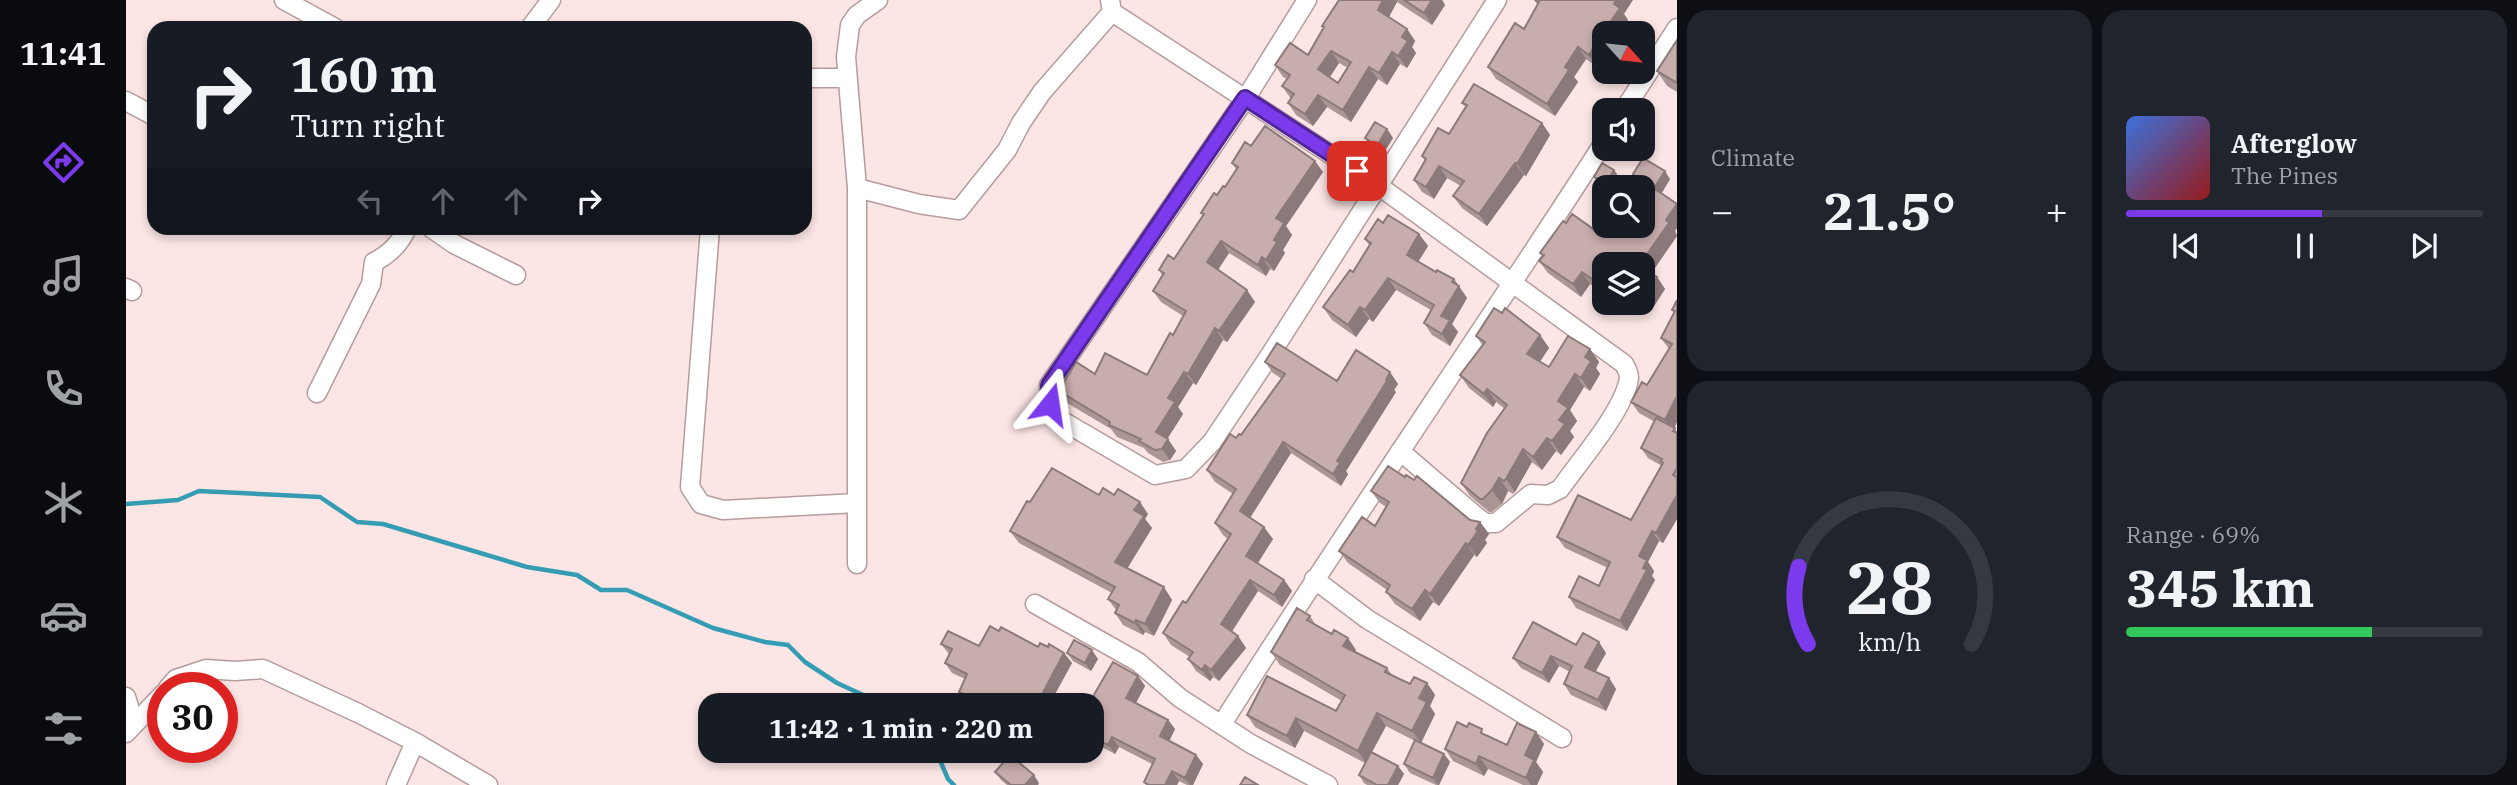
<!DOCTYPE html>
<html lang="en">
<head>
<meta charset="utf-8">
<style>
	:root { --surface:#171b24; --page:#20242c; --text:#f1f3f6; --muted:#9ea1a6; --line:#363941; --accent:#7c3aed }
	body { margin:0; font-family:"IBM Plex Serif",serif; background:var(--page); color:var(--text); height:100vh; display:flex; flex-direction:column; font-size:26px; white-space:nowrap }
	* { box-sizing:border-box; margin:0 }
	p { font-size:23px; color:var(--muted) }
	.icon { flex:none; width:38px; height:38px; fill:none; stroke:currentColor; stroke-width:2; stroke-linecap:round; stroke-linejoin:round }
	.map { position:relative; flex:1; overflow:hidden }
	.details { display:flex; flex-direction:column; gap:10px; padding:10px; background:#0d0f14; width:840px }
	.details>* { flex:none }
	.banner { position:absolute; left:21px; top:21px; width:665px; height:214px; border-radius:21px; box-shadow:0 4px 10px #0003; background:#171b24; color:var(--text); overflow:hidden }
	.needle { width:46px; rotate:117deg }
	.fabs { position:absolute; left:1466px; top:21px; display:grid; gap:14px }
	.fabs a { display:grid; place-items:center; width:63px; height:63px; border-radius:14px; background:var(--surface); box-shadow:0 4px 10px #0003; font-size:35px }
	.speed { position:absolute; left:21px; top:672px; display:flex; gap:14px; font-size:35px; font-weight:700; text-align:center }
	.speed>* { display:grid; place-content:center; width:91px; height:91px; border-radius:50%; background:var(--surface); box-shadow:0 4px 10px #0003; line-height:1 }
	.speed .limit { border:10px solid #d22; background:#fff; color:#111 }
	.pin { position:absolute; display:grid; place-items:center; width:60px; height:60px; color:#fff; margin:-30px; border-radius:14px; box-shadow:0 4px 10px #0006 }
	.me { position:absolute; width:77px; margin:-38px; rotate:15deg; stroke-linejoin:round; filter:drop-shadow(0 0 5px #0008) }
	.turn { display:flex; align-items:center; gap:24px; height:147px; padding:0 28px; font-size:32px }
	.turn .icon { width:91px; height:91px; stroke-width:2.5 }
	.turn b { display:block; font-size:49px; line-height:60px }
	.lanes { display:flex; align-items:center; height:66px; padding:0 28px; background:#0003; justify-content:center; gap:35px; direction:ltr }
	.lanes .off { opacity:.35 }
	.big { font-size:52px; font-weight:800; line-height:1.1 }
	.details .widget { flex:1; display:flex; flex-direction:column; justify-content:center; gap:10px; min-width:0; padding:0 24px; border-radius:21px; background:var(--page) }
	.details .dial { align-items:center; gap:0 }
	.dial svg { height:182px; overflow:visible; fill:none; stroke:var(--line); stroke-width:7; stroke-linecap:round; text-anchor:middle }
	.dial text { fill:var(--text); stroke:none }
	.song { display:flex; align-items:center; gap:21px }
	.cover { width:84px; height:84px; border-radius:10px; background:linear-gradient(135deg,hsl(220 70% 55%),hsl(0 70% 35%)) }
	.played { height:7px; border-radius:4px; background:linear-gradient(90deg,var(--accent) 55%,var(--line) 55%) }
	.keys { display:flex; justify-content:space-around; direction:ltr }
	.heat { display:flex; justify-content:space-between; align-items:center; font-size:38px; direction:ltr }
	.charge { height:10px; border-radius:5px; background:linear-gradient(90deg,#34c759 69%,var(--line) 0) }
	.details .tiles { flex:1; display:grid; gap:10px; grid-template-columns:repeat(2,1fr) }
	.trip { position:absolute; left:572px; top:693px; width:406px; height:70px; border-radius:21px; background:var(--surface); box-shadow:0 4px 10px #0003; font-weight:800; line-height:70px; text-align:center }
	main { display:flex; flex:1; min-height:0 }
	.dock { display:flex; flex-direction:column; width:126px; justify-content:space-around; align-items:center; background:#090b0e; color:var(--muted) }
	.dock .icon { width:49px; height:49px }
	.dock .current { color:var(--accent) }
	.dock b { font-size:32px; color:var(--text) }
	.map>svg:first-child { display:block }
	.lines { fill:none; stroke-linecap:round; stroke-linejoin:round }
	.stream { stroke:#349db3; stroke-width:4.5 }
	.minor-casing { stroke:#b69c9c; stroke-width:21 }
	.minor { stroke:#fff; stroke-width:18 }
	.wall { fill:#ac9595; fill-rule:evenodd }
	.shaded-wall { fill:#8c7979 }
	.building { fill:#c8adad; stroke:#8c7979; stroke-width:2; fill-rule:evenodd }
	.route-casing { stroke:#51269a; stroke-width:18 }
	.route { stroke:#7c3aed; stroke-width:12 }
</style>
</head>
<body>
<main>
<nav class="dock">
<b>11:41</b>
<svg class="icon current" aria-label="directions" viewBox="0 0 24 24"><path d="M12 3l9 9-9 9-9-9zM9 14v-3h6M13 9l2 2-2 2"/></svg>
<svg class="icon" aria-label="music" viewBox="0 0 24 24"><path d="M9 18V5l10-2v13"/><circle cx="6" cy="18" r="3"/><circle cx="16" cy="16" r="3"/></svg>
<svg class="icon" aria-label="phone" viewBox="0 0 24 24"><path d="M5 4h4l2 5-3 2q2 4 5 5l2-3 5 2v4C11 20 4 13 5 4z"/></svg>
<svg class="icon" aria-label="climate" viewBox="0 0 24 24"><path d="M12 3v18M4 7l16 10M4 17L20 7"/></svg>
<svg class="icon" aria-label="car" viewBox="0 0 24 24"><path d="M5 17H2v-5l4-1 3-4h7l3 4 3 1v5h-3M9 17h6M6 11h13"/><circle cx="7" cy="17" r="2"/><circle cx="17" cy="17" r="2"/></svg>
<svg class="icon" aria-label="filters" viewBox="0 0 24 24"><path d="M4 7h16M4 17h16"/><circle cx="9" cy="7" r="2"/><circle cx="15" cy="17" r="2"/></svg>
</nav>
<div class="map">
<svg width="1551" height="785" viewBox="0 0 1551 785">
	<rect width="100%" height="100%" fill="#fce5e5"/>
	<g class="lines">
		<path class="stream" d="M0 504 52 500 73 491 194 497 231 522 257 524 401 567 451 575 475 590H501L587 628 639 642 662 645 679 662 711 683 759 705
			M810 751 822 779 828 785"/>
		<g class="minor-casing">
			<path id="minor" d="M158 0 209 28
				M1181 0 1120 98 923 385 924 404 935 420 1029 475 1060 469 1086 442 1144 355 1371 0
				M986 12 1253 186 1498 364C1501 369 1503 373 1503 378 1499 409 1453 462 1434 489L1422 495 1405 494 1370 523H1359L1351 517 1274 451
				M404 28 425 0
				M679 78H722
				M0 101 28 116
				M1498 110 1551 28
				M731 188 793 204 833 210 881 150 895 123 916 92 986 12 984 0
				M305 228 328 244 390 275
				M584 228 564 487 575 504 597 510 731 503
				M0 288 6 291
				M191 393 245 284 248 262C264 254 274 244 281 228
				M731 564V188L720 57 724 25 731 15 752 0
				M1188 579 1241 619 1436 738
				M909 604 1012 662 1054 698 1125 744 1202 785
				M42 688 50 679 80 669 109 671 137 669 232 713 289 742 362 785
				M0 697 3 706 0 721
				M1096 724C1220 528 1353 337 1479 141
				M0 733 37 694
				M270 785 289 742"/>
		</g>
		<use href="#minor" class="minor"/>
	</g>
	<path class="wall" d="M1213 0H1316L1319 5 1306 25 1271 2 1263 17 1281 29 1289 41 1286 47 1290 53 1281 68 1274 64 1261 85 1252 79 1225 122 1201 107 1187 126 1170 115 1162 103 1165 99 1156 86 1161 79 1157 77 1149 65 1182 55 1198 28 1196 26ZM1213 63 1222 68 1212 83 1204 77Z
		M1408 0 1498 14 1502 20 1497 29 1504 33H1479L1471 67 1460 59 1448 77 1452 82 1429 116 1370 79 1362 67 1398 29 1412 5Z
		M1551 40V92L1541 86 1531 71Z
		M1336 103 1416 123 1424 135 1400 176 1398 175 1361 226 1336 208 1327 196 1335 186 1321 178 1308 199 1296 192 1288 180 1299 161 1296 156 1323 134 1340 107Z
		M1261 129 1267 138 1257 154 1245 147 1239 138Z
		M1125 146 1197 172 1160 226 1166 235 1157 250 1159 253 1148 271 1144 269 1140 276 1103 253 1092 270 1129 302 1101 342 1097 340 1070 385 1067 383 1052 407 1057 414 1041 439 1050 451 1044 460 1037 462 1022 453 1018 448 991 437 985 429 941 403 933 391 969 374 1021 375 1047 335 1057 316 1035 302 1027 291 1036 275 1033 270 1048 259 1077 216 1075 213 1099 187 1110 169 1106 163Z
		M1488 170 1491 174 1483 187 1471 181 1468 177Z
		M1507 174 1544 179 1535 194 1551 205V228L1549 231 1551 236 1525 273 1531 277 1539 289 1528 306 1517 299V264H1479V294L1464 284 1455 297 1422 273 1413 261 1417 256 1414 253 1440 223 1473 233 1517 226 1527 192 1513 183Z
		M1257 223 1293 234 1302 246 1292 262 1332 285 1341 298 1326 324 1332 332 1324 346 1306 335 1298 323 1305 310 1270 290 1247 322 1243 319 1230 337 1206 320 1197 307 1227 272 1243 245 1239 239Z
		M1551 300V422L1548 428 1551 431V519L1537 543 1533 541 1522 562 1528 571 1526 576 1529 580 1501 631 1450 608 1443 597 1473 586 1482 568 1439 548 1431 537 1505 520 1536 466 1522 458 1515 448 1529 422 1513 413 1505 402 1521 385 1543 349 1535 338 1548 313 1546 310Z
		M1492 303H1514L1506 313Z
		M1414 335 1423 348 1414 362 1423 367 1464 349 1473 362 1470 368 1474 374 1464 391 1458 387 1444 410 1451 421 1444 431 1448 437 1435 455 1430 451 1416 470 1406 462 1389 492 1387 494 1382 491 1376 504 1366 512H1363L1344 496 1335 483 1379 409 1370 402 1367 407 1343 388 1334 375 1357 346 1350 336Z
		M1139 362 1211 381 1272 384 1268 390 1270 392 1220 471 1222 474 1215 486 1165 453 1124 518 1147 539 1131 563 1158 580 1166 591 1156 607 1132 591 1106 632 1112 636 1120 648 1093 681 1087 677 1084 681 1070 671 1062 659 1064 657 1045 645 1037 633 1060 603 1102 539 1097 535 1089 523 1107 494 1089 482 1081 470 1110 438 1115 435 1156 379 1147 373Z
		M1245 491 1354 522 1363 534 1359 540 1361 543 1351 557 1348 555 1313 606 1307 602 1294 621 1269 604 1260 592 1261 590 1222 563 1213 551 1249 526 1260 507 1254 503Z
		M973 495H988L1022 514 1019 519 1026 528 1001 569 1046 600 1028 636 1019 632 1017 635 997 625 989 613 990 610 982 599 986 593 893 543 884 531 904 502Z
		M1184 616 1189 624 1230 650 1229 652 1261 668 1266 675 1284 684 1301 683 1309 695 1304 706 1309 714 1295 743 1318 754 1324 762 1313 785H1310L1284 773 1278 764 1289 741 1260 726 1246 752 1272 766 1278 774 1272 785H1241L1238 783 1233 775 1239 763 1178 731 1169 748 1129 727 1121 715 1210 711 1216 701 1154 665 1145 652Z
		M873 631 912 647H922L938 653 946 663 923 705H924H848L841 702 833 692 839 679 826 673 819 663 823 654 815 644 853 646Z
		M1450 645 1480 653 1469 672 1483 678 1490 689 1480 711 1445 695 1438 684 1444 672 1433 666 1423 683 1395 668 1387 658Z
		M941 653 972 659 965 671 947 661Z
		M1012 676 1019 686 1010 703 1042 720 1049 729 1043 741 1070 755 1077 764 1067 785H1061L1053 781 1051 785H1020L1018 782 1026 764 993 747 989 754 966 742V705Z
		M1410 732 1418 744 1410 762 1417 772 1411 785H1397L1362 769 1358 776 1327 761 1319 749 1361 735 1381 745Z
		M869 772 913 783 912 785H881L875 780Z"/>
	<path class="shaded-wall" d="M1257 0H1270L1271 2 1260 22 1252 10Z
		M1306 0H1316L1319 5 1306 25 1298 13Z
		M1490 0H1507L1498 14 1502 20 1493 33 1485 21 1488 4Z
		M1281 29 1289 41 1286 47 1290 53 1281 68 1272 56 1276 37Z
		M1478 31 1480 33H1479V56L1471 67 1463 55Z
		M1452 47 1460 59 1448 77 1452 82 1429 116 1421 104 1439 67Z
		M1205 51 1213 63 1201 81 1192 69Z
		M1266 52 1274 64 1261 85 1253 73Z
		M1243 67 1252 79 1225 122 1217 110Z
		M1192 95 1201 107 1187 126 1179 114Z
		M1416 123 1424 135 1400 176 1391 164Z
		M1261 129 1267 138 1257 154 1251 146Z
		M1189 161 1197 172 1160 226 1166 235 1157 250 1159 253 1148 271 1140 260 1148 240 1150 218Z
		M1389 163 1398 175 1361 226 1353 214Z
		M1313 166 1321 178 1308 199 1300 187Z
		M1488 170 1491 174 1483 187 1480 184Z
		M1539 171 1544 179 1534 196 1528 188Z
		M1551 204V228L1549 231 1551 236 1522 278 1517 271V264H1514L1540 220Z
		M1293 234 1302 246 1289 267 1281 255Z
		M1095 241 1103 253 1089 274 1081 262Z
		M1136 257 1144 269 1140 276 1132 265Z
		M1456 272 1464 284 1455 297 1447 284Z
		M1531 277 1539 289 1528 306 1519 294Z
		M1262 278 1270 290 1247 322 1239 310Z
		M1328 279 1341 298 1326 324 1332 332 1324 346 1316 334 1315 316Z
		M1121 290 1129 302 1101 342 1093 331Z
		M1499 303H1514L1506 313Z
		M1234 307 1243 319 1230 337 1222 325Z
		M1089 328 1097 340 1070 385 1062 374Z
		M1414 335 1423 348 1410 367 1401 354Z
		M1464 349 1473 362 1470 368 1474 374 1464 391 1455 378 1459 357Z
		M1058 372 1067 383 1052 407 1057 414 1038 444 1030 432 1042 398Z
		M1264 372 1272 384 1268 390 1270 392 1220 471 1222 474 1215 486 1207 474 1211 461Z
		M1449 374 1458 387 1444 410 1451 421 1444 431 1448 437 1435 455 1426 441 1433 420 1432 401Z
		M1361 389 1370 402 1367 407 1358 394Z
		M1551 396V422L1547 431 1539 420Z
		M1421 438 1430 451 1416 470 1407 457Z
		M1042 439 1050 451 1044 460 1036 449Z
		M1157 442 1165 453 1122 521 1114 511V509Z
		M1397 449 1406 462 1389 492 1380 479Z
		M1373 478 1382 491 1376 504 1366 490Z
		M1551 495V519L1537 543 1530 533Z
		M1014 502 1022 514 1019 519 1026 528 997 575 989 562 1008 510Z
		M1354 522 1363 534 1359 540 1361 543 1351 557 1342 545 1350 529Z
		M1138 527 1147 539 1129 568 1120 556Z
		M1526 531 1533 541 1522 562 1528 571 1526 576 1529 580 1501 631 1494 621 1517 568 1513 556Z
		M1340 543 1348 555 1313 606 1304 594Z
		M1124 580 1132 591 1103 635 1095 624Z
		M1158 580 1166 591 1156 607 1148 595Z
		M1038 587 1046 600 1028 636 1019 624Z
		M1299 590 1307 602 1294 621 1286 609Z
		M1010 620 1019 632 1017 635 1009 623Z
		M1112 636 1120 648 1093 681 1085 670Z
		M1222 638 1230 650 1226 658 1217 646Z
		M1473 642 1480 653 1466 678 1459 667Z
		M966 650 972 659 965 671 959 663Z
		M938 653 946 663 923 705 913 700Z
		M1425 656 1433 666 1423 683 1416 673Z
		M1079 665 1087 677 1084 681 1076 670Z
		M1012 676 1019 686 1007 708 1000 698Z
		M1483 678 1490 689 1480 711 1472 700Z
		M1301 683 1309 695 1304 706 1309 714 1295 743 1286 731 1293 698Z
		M860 698 865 705H860L858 703Z
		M1251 713 1260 726 1240 763 1232 751Z
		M1170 718 1178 731 1169 748 1161 736Z
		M1042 720 1049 729 1041 746 1034 736Z
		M1410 732 1418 744 1410 762 1417 772 1411 785H1405L1400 778 1399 755Z
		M986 737 993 747 989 754 982 745Z
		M1318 754 1324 762 1313 785H1312L1307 778Z
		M1070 755 1077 764 1067 785H1064L1059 778Z
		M1353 756 1362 769 1358 776 1350 764Z
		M1272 766 1278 774 1272 785H1262Z
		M1046 771 1053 781 1051 785H1039Z
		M908 775 913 783 912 785H899Z"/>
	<path class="building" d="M1213 0H1257L1252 10 1281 29 1276 37 1282 41 1272 56 1266 52 1253 73 1243 67 1217 110 1192 95 1179 114 1162 103 1168 94 1156 86 1164 75 1149 65 1164 43 1182 55 1198 27 1196 26ZM1205 51 1225 62 1212 83 1192 69Z
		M1278 0H1306L1298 13Z
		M1409 0H1490L1488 4 1494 8 1485 21 1504 33H1481L1478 31 1463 55 1452 47 1439 67 1443 70 1421 104 1362 67 1389 23 1398 29 1413 2Z
		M1551 40V83L1531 71Z
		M1348 84 1416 123 1391 164 1389 163 1353 214 1327 196 1338 181 1313 166 1300 187 1288 180 1300 159 1296 156 1312 128 1323 134 1341 105 1336 103Z
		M1249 122 1261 129 1251 146 1239 138Z
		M1139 126 1189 161 1150 218 1158 223 1148 240 1151 242 1140 260 1136 257 1132 265 1095 241 1081 262 1121 290 1093 331 1089 328 1062 374 1058 372 1042 398 1049 402 1030 432 1042 439 1036 449 1029 450 1013 441 1015 439 983 425 984 422 933 391 950 362 969 374 979 353 1021 375 1044 333 1047 335 1060 311 1027 291 1038 273 1033 270 1042 255 1048 259 1078 214 1075 213 1088 193 1091 195 1097 186 1099 187 1112 167 1106 163 1119 142 1125 146Z
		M1517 158 1539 171 1528 188 1507 174Z
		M1476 163 1488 170 1480 184 1468 177Z
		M1529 189 1551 204 1540 220 1543 223 1514 264H1479V288L1456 272 1447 284 1413 261 1418 255 1414 253 1437 221 1440 223 1446 214 1473 233 1479 224V226H1517V206Z
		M1262 215 1293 234 1281 255 1310 272 1311 270 1328 279 1326 282 1333 286 1315 316 1324 320 1316 334 1298 323 1308 305 1262 278 1239 310 1234 307 1222 325 1197 307 1224 270 1227 272 1245 243 1239 239 1252 219 1257 223Z
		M1517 268 1531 277 1519 294 1517 292Z
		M1551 300V396L1539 420 1505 402 1516 382 1521 385 1546 344 1535 338 1549 311 1546 310Z
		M1368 308 1376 313 1379 308 1414 335 1401 354 1423 367 1442 336 1464 349 1459 357 1465 361 1455 378 1449 374 1432 401 1442 408 1433 420 1439 424 1426 441 1421 438 1407 457 1397 449 1380 479 1378 481 1373 478 1366 490 1357 499H1354L1335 483 1361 433 1381 405 1361 389 1358 394 1334 375 1359 342 1350 336Z
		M1151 343 1211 381 1230 350 1264 372 1260 380 1261 381 1211 461 1214 463 1207 474 1157 442 1114 511 1138 527 1120 556 1158 580 1148 595 1124 580 1095 624 1112 636 1085 670 1079 665 1076 670 1062 659 1067 652 1037 633 1057 601 1060 603 1105 534 1089 523 1110 489 1081 470 1104 434 1110 438 1113 434 1115 435 1159 374 1139 362Z
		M1530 418 1549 428 1547 431 1551 433V468L1547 475 1551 477V495L1530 533 1526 531 1513 556 1521 560 1517 568 1521 570 1494 621 1443 597 1453 576 1473 586 1484 562 1431 537 1452 495 1505 520 1537 463 1535 462 1536 459 1515 448Z
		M1262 466 1279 477 1280 475 1288 480 1291 476 1344 520 1354 522 1350 529 1352 531 1342 545 1340 543 1304 594 1299 590 1286 609 1260 592 1264 585 1213 551 1236 517 1249 526 1263 502 1245 491Z
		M926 468 973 495 977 488 988 495 992 489 1014 502 1008 510 1018 516 989 562 1038 587 1019 624 1010 620 1009 623 989 613 993 605 982 599 989 587 884 531 901 501 904 502Z
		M1171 608 1184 616 1181 620 1206 634 1208 630 1222 638 1217 646 1261 668 1259 672 1284 684 1288 677 1301 683 1293 698 1301 702 1286 731 1251 713 1232 751 1170 718 1161 736 1121 715 1141 676 1210 711 1219 695 1145 652Z
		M1407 622 1450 645 1457 633 1473 642 1459 667 1483 678 1472 700 1438 684 1446 666 1425 656 1416 673 1387 658Z
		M864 626 873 631 875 627 912 647 914 643 922 647 923 644 938 653 913 700 924 705H884L880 703 879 705H874L860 698 858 703 833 692 841 674 819 663 826 649 815 644 822 631 853 646Z
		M948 640 966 650 959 663 941 653Z
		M987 662 1012 676 1000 698 1042 720 1034 736 1070 755 1059 778 1046 771 1039 785H1023L1018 782 1029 759 986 737 982 745 966 736V705H962Z
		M1331 722 1341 727 1343 723 1356 729 1355 733 1381 745 1391 723 1410 732 1399 755 1408 760 1400 778 1353 756 1350 764 1319 749Z
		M1289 740 1318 754 1307 778 1278 764Z
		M1245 752 1272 766 1262 785H1251L1233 775Z
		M884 755 908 775 899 785H885L869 772Z
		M1119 777 1132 785H1114Z"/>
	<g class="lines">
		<g class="route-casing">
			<path id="route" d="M924 404 923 385 1119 98 1231 171"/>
		</g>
		<use href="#route" class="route"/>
	</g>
</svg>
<div class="fabs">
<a><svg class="needle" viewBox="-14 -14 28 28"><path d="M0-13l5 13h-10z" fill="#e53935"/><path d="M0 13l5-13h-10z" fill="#9ea1a6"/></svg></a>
<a><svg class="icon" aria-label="sound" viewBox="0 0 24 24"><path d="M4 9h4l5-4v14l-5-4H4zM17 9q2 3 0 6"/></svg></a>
<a><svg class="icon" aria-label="search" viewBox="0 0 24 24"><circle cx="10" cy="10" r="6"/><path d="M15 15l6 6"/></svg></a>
<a><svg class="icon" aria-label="layers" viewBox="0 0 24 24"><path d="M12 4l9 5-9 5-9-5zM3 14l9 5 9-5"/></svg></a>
</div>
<div class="speed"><div class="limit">30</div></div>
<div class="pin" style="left:1231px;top:171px;background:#d93025"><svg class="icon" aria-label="arrive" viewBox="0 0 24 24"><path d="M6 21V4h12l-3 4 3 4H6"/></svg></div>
<svg class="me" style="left:924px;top:404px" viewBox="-20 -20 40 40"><path d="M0-17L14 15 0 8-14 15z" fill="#7c3aed" stroke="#fff" stroke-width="4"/></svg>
<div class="trip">11:42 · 1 min · 220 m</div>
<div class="banner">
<div class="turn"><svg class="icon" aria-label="right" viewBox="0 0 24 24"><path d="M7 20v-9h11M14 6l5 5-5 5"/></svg><div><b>160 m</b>Turn right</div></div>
<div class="lanes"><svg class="icon off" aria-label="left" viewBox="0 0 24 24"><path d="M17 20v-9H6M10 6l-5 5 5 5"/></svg><svg class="icon off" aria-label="ahead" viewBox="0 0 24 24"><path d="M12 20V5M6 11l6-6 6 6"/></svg><svg class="icon off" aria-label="ahead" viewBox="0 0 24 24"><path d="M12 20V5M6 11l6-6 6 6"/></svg><svg class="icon" aria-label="right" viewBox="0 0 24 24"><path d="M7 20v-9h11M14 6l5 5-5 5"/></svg></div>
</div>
</div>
<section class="details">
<div class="tiles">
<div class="widget"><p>Climate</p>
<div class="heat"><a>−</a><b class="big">21.5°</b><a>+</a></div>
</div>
<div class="widget">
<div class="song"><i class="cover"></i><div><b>Afterglow</b><p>The Pines</p></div></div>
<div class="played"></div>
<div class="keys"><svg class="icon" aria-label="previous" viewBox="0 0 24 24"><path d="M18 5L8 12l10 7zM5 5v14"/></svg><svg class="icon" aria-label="pause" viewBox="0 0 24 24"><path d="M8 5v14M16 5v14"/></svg><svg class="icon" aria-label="next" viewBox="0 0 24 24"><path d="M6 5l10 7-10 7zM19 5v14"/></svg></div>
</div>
<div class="widget dial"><svg viewBox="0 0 100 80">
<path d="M14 69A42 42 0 1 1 86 69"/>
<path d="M14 69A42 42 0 0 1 10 35" stroke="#7c3aed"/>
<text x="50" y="56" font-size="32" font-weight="700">28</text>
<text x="50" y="72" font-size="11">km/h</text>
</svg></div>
<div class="widget"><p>Range · 69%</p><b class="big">345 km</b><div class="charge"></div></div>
</div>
</section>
</main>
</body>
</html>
